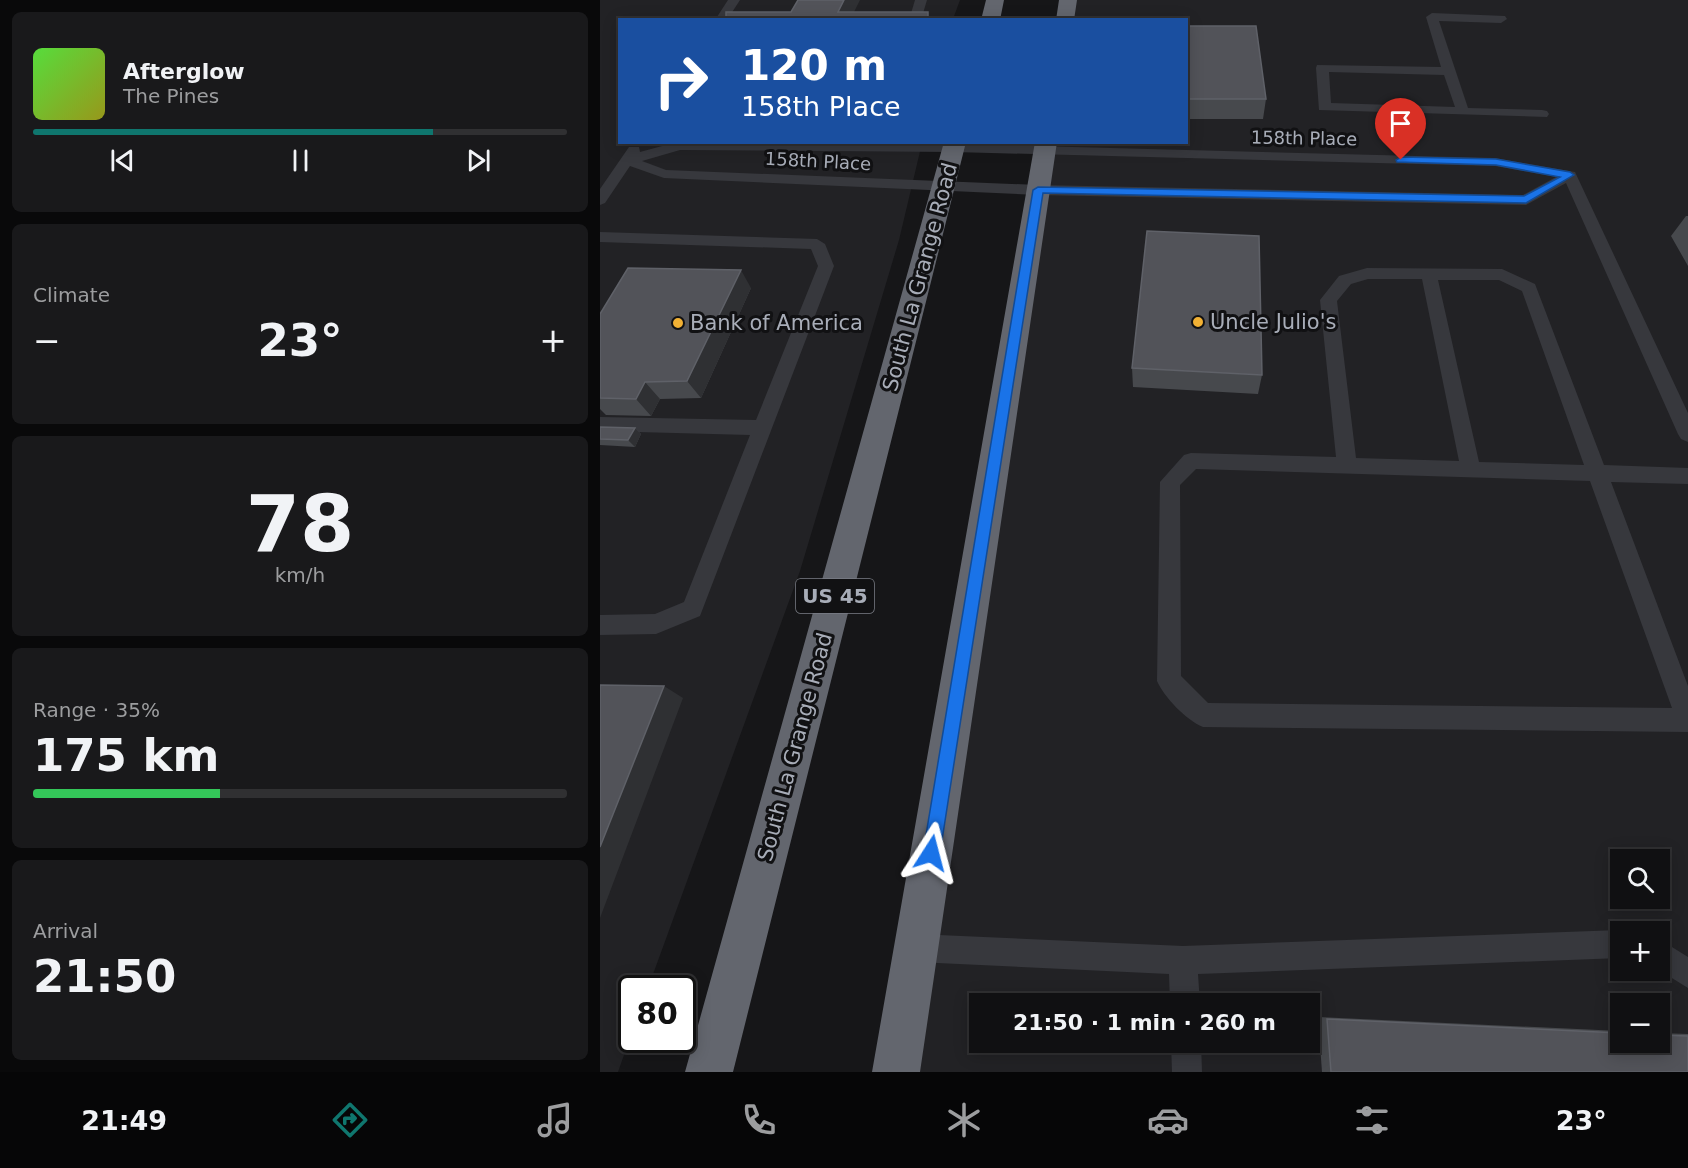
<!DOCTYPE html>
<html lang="en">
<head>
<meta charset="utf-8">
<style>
	:root { --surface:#101012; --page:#19191b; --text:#f1f3f6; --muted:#9c9d9f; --line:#303032; --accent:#0f766e }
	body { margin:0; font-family:"DejaVu Sans",sans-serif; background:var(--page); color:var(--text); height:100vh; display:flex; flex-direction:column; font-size:22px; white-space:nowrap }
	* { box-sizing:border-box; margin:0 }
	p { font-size:20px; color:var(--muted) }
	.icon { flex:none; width:33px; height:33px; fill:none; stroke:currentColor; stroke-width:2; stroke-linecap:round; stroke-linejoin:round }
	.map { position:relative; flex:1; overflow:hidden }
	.drawer { display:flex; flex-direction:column; gap:12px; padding:12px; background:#09090a; width:600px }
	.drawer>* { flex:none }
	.guide { position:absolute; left:18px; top:18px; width:570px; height:126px; border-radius:0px; box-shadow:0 3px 15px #0003,0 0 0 2px var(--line); background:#1a4fa0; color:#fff; overflow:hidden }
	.tools { position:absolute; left:1010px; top:849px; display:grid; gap:12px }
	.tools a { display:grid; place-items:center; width:60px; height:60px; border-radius:0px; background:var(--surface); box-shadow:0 3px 15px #0003,0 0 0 2px var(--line); font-size:30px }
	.speed { position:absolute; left:18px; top:975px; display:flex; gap:12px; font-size:30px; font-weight:700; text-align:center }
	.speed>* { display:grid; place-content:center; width:78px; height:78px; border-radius:50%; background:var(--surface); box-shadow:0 3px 15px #0003,0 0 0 2px var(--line); line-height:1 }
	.speed .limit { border:3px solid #111; border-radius:9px; background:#fff; color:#111 }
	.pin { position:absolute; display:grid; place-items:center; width:51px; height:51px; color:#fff; margin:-62px -26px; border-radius:50% 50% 50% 0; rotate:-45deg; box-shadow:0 0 6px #0007 }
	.pin .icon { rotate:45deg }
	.me { position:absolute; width:66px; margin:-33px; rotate:9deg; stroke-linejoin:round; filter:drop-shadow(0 0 4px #0008) }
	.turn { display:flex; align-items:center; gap:21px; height:126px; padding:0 24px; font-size:27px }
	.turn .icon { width:78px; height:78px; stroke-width:2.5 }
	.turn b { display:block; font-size:42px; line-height:51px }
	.big { font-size:45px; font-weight:700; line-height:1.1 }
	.drawer .tile { flex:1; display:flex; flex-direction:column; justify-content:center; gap:9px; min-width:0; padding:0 21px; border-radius:9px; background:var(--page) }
	.drawer .dial { align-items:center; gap:0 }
	.dial b { font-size:78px; line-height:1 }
	.song { display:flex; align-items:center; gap:18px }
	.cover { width:72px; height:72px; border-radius:9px; background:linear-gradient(135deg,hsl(110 70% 55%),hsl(60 70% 35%)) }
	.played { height:6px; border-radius:3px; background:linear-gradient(90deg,var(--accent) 75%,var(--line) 75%) }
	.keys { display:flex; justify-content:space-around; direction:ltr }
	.heat { display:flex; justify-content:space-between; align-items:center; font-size:33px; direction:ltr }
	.charge { height:9px; border-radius:4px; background:linear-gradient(90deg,#34c759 35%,var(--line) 0) }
	.trip { position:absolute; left:369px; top:993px; width:351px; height:60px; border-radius:0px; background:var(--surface); box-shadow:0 3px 15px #0003,0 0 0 2px var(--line); font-weight:700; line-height:60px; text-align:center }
	.menu { display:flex; height:96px; justify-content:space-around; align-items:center; background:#060607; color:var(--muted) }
	.menu .icon { width:42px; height:42px }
	.menu .on { color:var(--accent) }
	.menu b { font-size:27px; color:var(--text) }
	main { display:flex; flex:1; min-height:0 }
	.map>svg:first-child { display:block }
	.built { fill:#222225; fill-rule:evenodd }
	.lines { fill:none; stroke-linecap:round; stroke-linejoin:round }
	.lane { fill:#37383d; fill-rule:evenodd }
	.highway { fill:#63666e; fill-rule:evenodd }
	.wall { fill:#47494d }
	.shaded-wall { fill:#2f3033 }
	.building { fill:#525359; stroke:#5f6168; stroke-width:1.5 }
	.route { fill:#1a73e8; stroke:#114b97; stroke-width:1.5 }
	.poi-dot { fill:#f2b134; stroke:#111113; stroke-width:2 }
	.labels { text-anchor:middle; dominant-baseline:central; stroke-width:6; stroke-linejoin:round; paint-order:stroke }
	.far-street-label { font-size:18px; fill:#a8adb8; stroke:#111113 }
	.shield { fill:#111113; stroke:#7b7e86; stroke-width:1.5 }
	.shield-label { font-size:20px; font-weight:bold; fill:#a8adb8 }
	.street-label { font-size:21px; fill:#a8adb8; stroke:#111113 }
	.poi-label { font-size:21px; fill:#a8adb8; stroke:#111113; text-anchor:start }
</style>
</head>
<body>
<main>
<section class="drawer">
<div class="tile">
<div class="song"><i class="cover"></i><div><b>Afterglow</b><p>The Pines</p></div></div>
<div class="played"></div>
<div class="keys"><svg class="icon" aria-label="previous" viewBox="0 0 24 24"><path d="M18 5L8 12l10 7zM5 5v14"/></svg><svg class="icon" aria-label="pause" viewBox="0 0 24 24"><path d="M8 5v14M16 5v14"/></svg><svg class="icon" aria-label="next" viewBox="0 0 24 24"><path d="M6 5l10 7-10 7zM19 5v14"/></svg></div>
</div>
<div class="tile"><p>Climate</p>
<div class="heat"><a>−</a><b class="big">23°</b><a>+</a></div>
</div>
<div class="tile dial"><b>78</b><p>km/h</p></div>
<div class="tile"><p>Range · 35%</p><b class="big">175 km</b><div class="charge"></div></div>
<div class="tile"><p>Arrival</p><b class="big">21:50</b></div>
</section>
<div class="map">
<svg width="1088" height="1072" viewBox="0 0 1088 1072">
	<rect width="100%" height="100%" fill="#161618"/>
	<path class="built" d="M0 0H360L353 19 20 20V142L322 143 299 240 200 571 48 988H32L31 1035 18 1072H0Z
		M474 0H1088V1072H315L453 143 586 142V20L471 19ZM1020 860H1059V898H1020ZM1020 932H1059V970H1020ZM380 1004H710V1042H380ZM1020 1004H1059V1042H1020Z"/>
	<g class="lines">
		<path class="lane" d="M128 0H140L127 20H115Z
			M315 0H327L321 20H309Z
			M832 13 905 16 907 19 901 23 839 21 868 108 942 110 947 111 949 114 947 117 719 110 716 68 717 65 841 67 826 17ZM729 72 844 75 855 107 731 103Z
			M77 142 354 144 895 158 975 172 1088 413V442L1081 439 1078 434 966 183 926 205 438 195 64 178 30 166 5 203 0 205V189L29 147H39L40 152ZM80 150 354 152 895 166 956 177 923 195 438 185 66 170 42 161Z
			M0 232 217 239 225 244 234 266 100 616 56 634 0 635V615L55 614 84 602 150 435 0 431V417L156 420 218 266 211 249 0 242Z
			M767 268 902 269 935 284 1004 465 1088 468V484L1011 482 1088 686V732L603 727C586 720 564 697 557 681L560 482 584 455 591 453 736 457 720 300 739 276ZM768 279H822L859 461 756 458 737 301 751 284ZM838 280H899L922 291 984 465 879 462ZM596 469 990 481 1072 708 608 703 581 676 580 485Z
			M1020 930 1024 932H1020V958L598 974 600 1004H570L569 974 316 962 306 958 302 948 306 938 316 934 583 946Z
			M1059 939 1088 957V988L1059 970Z
			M571 1042H601L602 1072H572Z"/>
		<path class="highway" d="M386 0H404L400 20H381Z
			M459 0H477L474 20H456Z
			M344 142H366L133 1072H85Z
			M435 142H457L320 1072H272Z"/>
	</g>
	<path class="wall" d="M586 26 666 99 663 119H586Z
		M1086 216H1088V266L1071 236Z
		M151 288 101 398 60 399 51 416 6 415 0 409V314Z
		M532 368 662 375 658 394 533 387Z
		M0 427 35 428 41 434 35 447 0 445Z
		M718 1017 1020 1031V1042H1059V1033L1088 1034V1072H722Z"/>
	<path class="shaded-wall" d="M244 0H260L250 20 238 12Z
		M141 270 151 288 101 398 87 381Z
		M45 382 60 399 51 416 36 399Z
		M35 428 41 434 35 447 28 440Z
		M64 686 83 698 0 918V847Z"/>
	<path class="building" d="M198 0H244L238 12H328V20H126V12H191Z
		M586 26H656L666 99H586Z
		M547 231 659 236 662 375 532 368Z
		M28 268 141 270 87 381 45 382 36 399 0 398V314Z
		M0 427 35 428 28 440 0 439Z
		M0 685 64 686 0 847Z
		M727 1019 1020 1033V1042H1059V1035L1088 1036V1072H731Z"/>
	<path class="route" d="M801 157 896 159 970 172 974 175 926 203 443 193 340 853 337 859 331 862 325 859 323 853 433 190 438 187 924 196 960 177 896 165 797 162 796 160Z"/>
	<g class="poi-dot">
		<circle cx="598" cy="322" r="6"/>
		<circle cx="78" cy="323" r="6"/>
	</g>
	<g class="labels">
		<g class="far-street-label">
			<text transform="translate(704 138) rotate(1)">158th Place</text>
			<text transform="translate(218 161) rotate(3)">158th Place</text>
		</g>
		<rect class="shield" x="196" y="579" width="78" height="34" rx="4.5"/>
		<g class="shield-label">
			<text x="235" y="596">US 45</text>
		</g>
		<g class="street-label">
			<text transform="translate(320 277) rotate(-75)">South La Grange Road</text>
			<text transform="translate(195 747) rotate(-75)">South La Grange Road</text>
		</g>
		<g class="poi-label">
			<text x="610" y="322">Uncle Julio's</text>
			<text x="90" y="323">Bank of America</text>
		</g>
	</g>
</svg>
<div class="tools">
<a><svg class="icon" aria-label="search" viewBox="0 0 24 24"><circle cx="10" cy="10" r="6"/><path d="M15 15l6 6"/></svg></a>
<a>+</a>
<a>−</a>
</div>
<div class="speed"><div class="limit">80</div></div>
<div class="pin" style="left:801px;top:160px;background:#d93025"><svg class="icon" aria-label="arrive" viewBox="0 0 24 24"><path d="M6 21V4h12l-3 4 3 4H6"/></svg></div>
<svg class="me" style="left:331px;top:853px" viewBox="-20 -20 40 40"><path d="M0-17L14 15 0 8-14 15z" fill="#1a73e8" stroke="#fff" stroke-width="4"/></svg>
<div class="trip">21:50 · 1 min · 260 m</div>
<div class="guide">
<div class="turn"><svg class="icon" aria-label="right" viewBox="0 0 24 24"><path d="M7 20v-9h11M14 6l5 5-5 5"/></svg><div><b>120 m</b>158th Place</div></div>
</div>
</div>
</main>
<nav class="menu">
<b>21:49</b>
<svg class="icon on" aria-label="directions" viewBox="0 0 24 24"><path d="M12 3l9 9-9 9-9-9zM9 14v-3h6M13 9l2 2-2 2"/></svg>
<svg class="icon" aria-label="music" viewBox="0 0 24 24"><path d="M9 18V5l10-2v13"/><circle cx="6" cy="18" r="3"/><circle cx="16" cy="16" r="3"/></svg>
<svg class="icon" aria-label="phone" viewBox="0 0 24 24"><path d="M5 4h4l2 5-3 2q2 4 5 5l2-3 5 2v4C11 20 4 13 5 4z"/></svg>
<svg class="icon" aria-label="climate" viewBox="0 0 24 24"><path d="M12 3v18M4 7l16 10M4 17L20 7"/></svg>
<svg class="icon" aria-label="car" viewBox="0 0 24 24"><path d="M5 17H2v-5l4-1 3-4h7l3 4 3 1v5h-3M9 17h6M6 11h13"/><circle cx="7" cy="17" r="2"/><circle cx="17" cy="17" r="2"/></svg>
<svg class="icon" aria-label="filters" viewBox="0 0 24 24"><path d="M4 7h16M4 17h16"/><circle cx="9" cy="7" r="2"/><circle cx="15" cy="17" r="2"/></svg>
<b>23°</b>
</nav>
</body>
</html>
